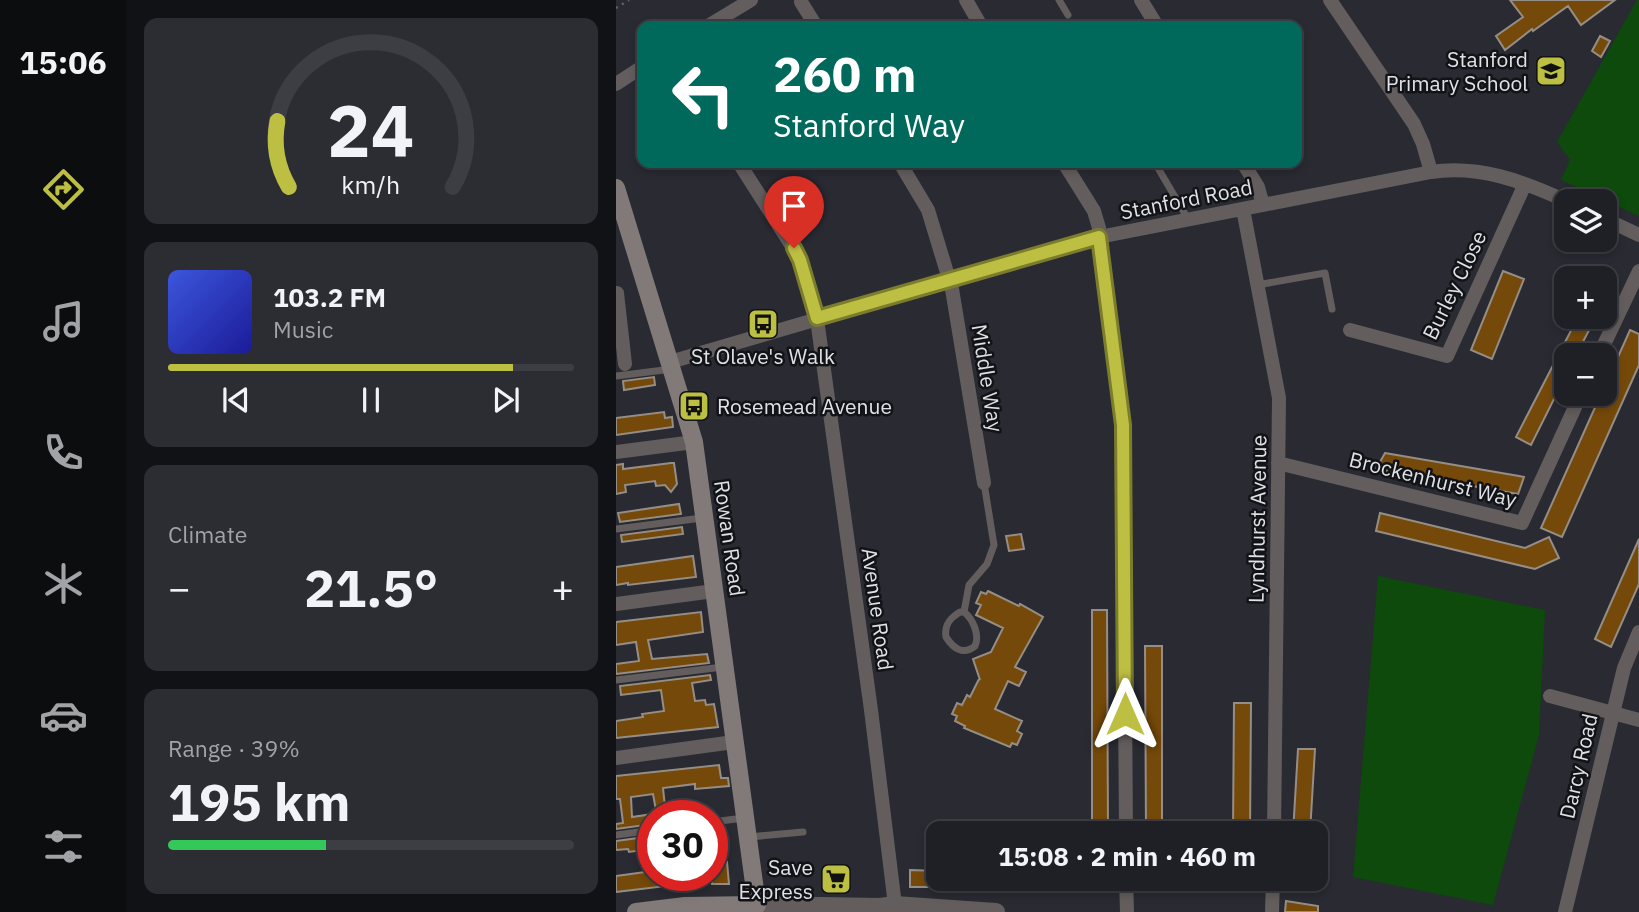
<!DOCTYPE html>
<html lang="en">
<head>
<meta charset="utf-8">
<style>
	:root { --surface:#1f2026; --page:#2c2d32; --text:#f1f3f6; --muted:#a1a3a7; --line:#3c3e43; --accent:#bdbf43 }
	body { margin:0; font-family:"IBM Plex Sans",sans-serif; background:var(--page); color:var(--text); height:100vh; display:flex; flex-direction:column; font-size:26px; white-space:nowrap }
	* { box-sizing:border-box; margin:0 }
	p { font-size:23px; color:var(--muted) }
	.icon { flex:none; width:38px; height:38px; fill:none; stroke:currentColor; stroke-width:2; stroke-linecap:round; stroke-linejoin:round }
	.map { position:relative; flex:1; overflow:hidden }
	.side { display:flex; flex-direction:column; gap:18px; padding:18px; background:#111215; width:490px }
	.side>* { flex:none }
	.guide { position:absolute; left:21px; top:21px; width:665px; height:147px; border-radius:14px; box-shadow:0 4px 10px #0003,0 0 0 2px var(--line); background:#00695c; color:#fff; overflow:hidden }
	.buttons { position:absolute; left:938px; top:189px; display:grid; gap:14px }
	.buttons a { display:grid; place-items:center; width:63px; height:63px; border-radius:14px; background:var(--surface); box-shadow:0 4px 10px #0003,0 0 0 2px var(--line); font-size:35px }
	.speed { position:absolute; left:21px; top:800px; display:flex; gap:14px; font-size:35px; font-weight:700; text-align:center }
	.speed>* { display:grid; place-content:center; width:91px; height:91px; border-radius:50%; background:var(--surface); box-shadow:0 4px 10px #0003,0 0 0 2px var(--line); line-height:1 }
	.speed .limit { border:10px solid #d22; background:#fff; color:#111 }
	.pin { position:absolute; display:grid; place-items:center; width:60px; height:60px; color:#fff; margin:-72px -30px; border-radius:50% 50% 50% 0; rotate:-45deg; box-shadow:0 0 7px #0007 }
	.pin .icon { rotate:45deg }
	.me { position:absolute; width:77px; margin:-38px; rotate:0deg; stroke-linejoin:round; filter:drop-shadow(0 0 5px #0008) }
	.turn { display:flex; align-items:center; gap:24px; height:147px; padding:0 21px; font-size:32px }
	.turn .icon { width:91px; height:91px; stroke-width:2.5 }
	.turn b { display:block; font-size:49px; line-height:60px }
	.big { font-size:52px; font-weight:800; line-height:1.1 }
	.side .tile { flex:1; display:flex; flex-direction:column; justify-content:center; gap:10px; min-width:0; padding:0 24px; border-radius:14px; background:var(--page) }
	.side .dial { align-items:center; gap:0 }
	.dial svg { height:182px; overflow:visible; fill:none; stroke:var(--line); stroke-width:7; stroke-linecap:round; text-anchor:middle }
	.dial text { fill:var(--text); stroke:none }
	.song { display:flex; align-items:center; gap:21px }
	.cover { width:84px; height:84px; border-radius:10px; background:linear-gradient(135deg,hsl(230 70% 55%),hsl(240 70% 35%)) }
	.played { height:7px; border-radius:4px; background:linear-gradient(90deg,var(--accent) 85%,var(--line) 85%) }
	.keys { display:flex; justify-content:space-around; direction:ltr }
	.heat { display:flex; justify-content:space-between; align-items:center; font-size:38px; direction:ltr }
	.charge { height:10px; border-radius:5px; background:linear-gradient(90deg,#34c759 39%,var(--line) 0) }
	.trip { position:absolute; left:310px; top:821px; width:402px; height:70px; border-radius:14px; background:var(--surface); box-shadow:0 4px 10px #0003,0 0 0 2px var(--line); font-weight:800; line-height:70px; text-align:center }
	main { display:flex; flex:1; min-height:0 }
	.tabs { display:flex; flex-direction:column; width:126px; justify-content:space-around; align-items:center; background:#0c0d0f; color:var(--muted) }
	.tabs .icon { width:49px; height:49px }
	.tabs .active { color:var(--accent) }
	.tabs b { font-size:32px; color:var(--text) }
	.map>svg:first-child { display:block }
	.green { fill:#0e4a0c }
	.building { fill:#754909; stroke:#958e86; stroke-width:2 }
	.lines { fill:none; stroke-linecap:round; stroke-linejoin:round }
	.path { stroke:#63646b; stroke-width:2.5; stroke-dasharray:2 5; stroke-linecap:butt }
	.service { stroke:#635e5d; stroke-width:7 }
	.minor { stroke:#635e5d; stroke-width:14 }
	.tertiary { stroke:#635e5d; stroke-width:18 }
	.secondary { stroke:#827a79; stroke-width:18 }
	.route-casing { stroke:#7b7c2c; stroke-width:18 }
	.route { stroke:#bdbf43; stroke-width:12 }
	.labels { text-anchor:middle; dominant-baseline:central; stroke-width:5; stroke-linejoin:round; paint-order:stroke }
	.poi-label { font-size:21px; fill:#e0e1e6; stroke:#121316; text-anchor:end }
	.street-label { font-size:21px; fill:#e0e1e6; stroke:#121316 }
</style>
</head>
<body>
<main>
<nav class="tabs">
<b>15:06</b>
<svg class="icon active" aria-label="directions" viewBox="0 0 24 24"><path d="M12 3l9 9-9 9-9-9zM9 14v-3h6M13 9l2 2-2 2"/></svg>
<svg class="icon" aria-label="music" viewBox="0 0 24 24"><path d="M9 18V5l10-2v13"/><circle cx="6" cy="18" r="3"/><circle cx="16" cy="16" r="3"/></svg>
<svg class="icon" aria-label="phone" viewBox="0 0 24 24"><path d="M5 4h4l2 5-3 2q2 4 5 5l2-3 5 2v4C11 20 4 13 5 4z"/></svg>
<svg class="icon" aria-label="climate" viewBox="0 0 24 24"><path d="M12 3v18M4 7l16 10M4 17L20 7"/></svg>
<svg class="icon" aria-label="car" viewBox="0 0 24 24"><path d="M5 17H2v-5l4-1 3-4h7l3 4 3 1v5h-3M9 17h6M6 11h13"/><circle cx="7" cy="17" r="2"/><circle cx="17" cy="17" r="2"/></svg>
<svg class="icon" aria-label="filters" viewBox="0 0 24 24"><path d="M4 7h16M4 17h16"/><circle cx="9" cy="7" r="2"/><circle cx="15" cy="17" r="2"/></svg>
</nav>
<section class="side">
<div class="tile dial"><svg viewBox="0 0 100 80">
<path d="M14 69A42 42 0 1 1 86 69"/>
<path d="M14 69A42 42 0 0 1 9 40" stroke="#bdbf43"/>
<text x="50" y="56" font-size="32" font-weight="700">24</text>
<text x="50" y="72" font-size="11">km/h</text>
</svg></div>
<div class="tile">
<div class="song"><i class="cover"></i><div><b>103.2 FM</b><p>Music</p></div></div>
<div class="played"></div>
<div class="keys"><svg class="icon" aria-label="previous" viewBox="0 0 24 24"><path d="M18 5L8 12l10 7zM5 5v14"/></svg><svg class="icon" aria-label="pause" viewBox="0 0 24 24"><path d="M8 5v14M16 5v14"/></svg><svg class="icon" aria-label="next" viewBox="0 0 24 24"><path d="M6 5l10 7-10 7zM19 5v14"/></svg></div>
</div>
<div class="tile"><p>Climate</p>
<div class="heat"><a>−</a><b class="big">21.5°</b><a>+</a></div>
</div>
<div class="tile"><p>Range · 39%</p><b class="big">195 km</b><div class="charge"></div></div>
</section>
<div class="map">
<svg width="1023" height="912" viewBox="0 0 1023 912">
	<rect width="100%" height="100%" fill="#292a32"/>
	<path class="green" d="M1021 0H1023V216L945 180 954 160 941 142Z
		M762 576 929 610 923 735 877 905 737 877Z"/>
	<path class="building" d="M894 0H999L965 25 952 6 917 31 916 29 889 50 880 36 907 17Z
		M984 36 994 41 985 57 976 51Z
		M887 271 908 279 876 359 855 350Z
		M962 317H980L960 355H950V375L915 445 900 437Z
		M1014 330 1023 334V365L946 537 925 528 985 394H989V386Z
		M38 377 39 385 8 390 7 381Z
		M48 412 49 418 56 417 57 427 0 435V418Z
		M769 453 903 476 908 477 902 494 760 469Z
		M55 463H58L61 484 55 492 49 485 40 486 39 481 9 485 10 492 0 494V465L7 464V469Z
		M63 504 65 514 4 522 2 513Z
		M764 513 909 548 933 537 943 558 919 569 760 531Z
		M66 527 67 534 6 542 5 535Z
		M405 534 408 549 393 551 390 536Z
		M1023 539V584L995 647 979 639Z
		M77 556 80 577 12 585V583L0 585V567Z
		M372 591 403 606 404 604 427 617 399 667 410 672 403 686 392 681 379 709 406 721 401 731 406 734 401 745 396 743 394 747 348 728 349 726 339 721 341 716 336 714 341 703 346 705 351 695 354 697 363 679 364 680 357 659 375 652 387 628 360 615 365 605 360 603 365 592 370 594Z
		M476 610H491L492 833H476Z
		M85 612 87 632 32 640 36 659 91 654 93 663 0 674V664L23 661 20 642 0 645V622Z
		M529 646H546V831L530 832Z
		M94 675 95 680 76 683 79 701 89 700 90 705 98 704 102 727 0 738V721L27 717 26 714 48 711 45 690 5 695 4 686Z
		M618 703H635L634 833H617Z
		M682 749H699L694 833H677Z
		M103 765 105 778H112L113 786 79 789V784L47 788 50 816H41L37 794 15 797 16 817 37 814V824L0 829V824L7 823 4 799H0V776Z
		M37 836V847L34 849 13 852 12 849 0 850V841Z
		M101 862H111L113 884H96V868H101Z
		M294 870 322 871V887H294Z
		M37 871V875H83L84 882 0 892V876Z
		M324 878H493V891L324 887Z
		M670 901 702 906V912H669Z"/>
	<g class="lines">
		<path class="path" d="M0 8 13 0
			M175 26 181 22"/>
		<path class="service" d="M443 0 452 15
			M539 163 572 219
			M641 285 709 273 716 309
			M0 376 56 369
			M0 529 86 518
			M344 612H348C357 619 364 635 359 646 347 656 337 648 330 637 328 625 334 618 344 612Z
			M348 612 353 585 371 564 378 545 368 483
			M0 680 107 667
			M96 822 128 818
			M0 835 37 830
			M133 837 187 832"/>
		<path class="minor" d="M350 0 365 26
			M525 0 541 26
			M714 0 798 124 807 144 815 172
			M185 2 200 26
			M92 26 135 0
			M0 84 26 67
			M123 163 181 254 201 319 255 710 279 905
			M284 163 312 210 336 289 368 483
			M448 163 478 211 483 228V247L500 357 507 425 510 833
			M627 163 642 187 647 205
			M627 209 663 398 658 833
			M989 219 1023 235
			M1 293 9 364
			M734 330 831 356 909 184
			M983 355 1023 271
			M54 362 483 237 815 172C863 165 907 181 950 201
			M0 452 78 442
			M662 463 906 523 965 394
			M0 604 98 591
			M934 696 1023 720
			M0 758 118 742
			M510 878 511 912
			M656 912 657 878
			M949 912 1008 668 1023 632"/>
		<path class="tertiary" d="M142 912 141 905 264 907 279 905 380 912"/>
		<path class="secondary" d="M0 188 78 442 141 905 69 906 20 912"/>
	</g>
	<g class="lines">
		<g class="route-casing">
			<path id="route" d="M178 248 184 260 201 318 483 237 507 425 509 714"/>
		</g>
		<use href="#route" class="route"/>
	</g>
	<defs>
		<g id="school-square" transform="scale(1.575)"><rect x="-9" y="-9" width="18" height="18" rx="4" fill="#bdbf43" stroke="#121316"/><path d="M0-5L7-2L0 1L-7-2ZM-4 1L0 2.5L4 1V4Q0 6-4 4Z" fill="#111"/></g>
		<g id="bus-square" transform="scale(1.575)"><rect x="-9" y="-9" width="18" height="18" rx="4" fill="#bdbf43" stroke="#121316"/><path d="M-5-6H5V4H4V6H2V4H-2V6H-4V4H-5ZM-3.5-4V0h7V-4ZM-3.5 1.2v1.5H-2V1.2ZM2 1.2v1.5H3.5V1.2Z" fill="#111"/></g>
		<g id="supermarket-square" transform="scale(1.575)"><rect x="-9" y="-9" width="18" height="18" rx="4" fill="#bdbf43" stroke="#121316"/><path d="M-6-5.5h2.5l.6 2H6L4.5 2H-2.5L-4.4-4H-6ZM-1.5 3.2a1.3 1.3 0 1 0 .1 0ZM3 3.2a1.3 1.3 0 1 0 .1 0Z" fill="#111"/></g>
	</defs>
	<g fill-rule="evenodd">
		<use href="#school-square" x="935" y="71"/>
		<use href="#bus-square" x="147" y="324"/>
		<use href="#bus-square" x="78" y="406"/>
		<use href="#supermarket-square" x="220" y="879"/>
	</g>
	<g class="labels">
		<g class="poi-label">
			<text x="912" y="59">Stanford<tspan x="912" dy="24">Primary School</tspan></text>
			<text x="147" y="356" text-anchor="middle">St Olave's Walk</text>
			<text x="101" y="406" text-anchor="start">Rosemead Avenue</text>
			<text x="197" y="867">Save<tspan x="197" dy="24">Express</tspan></text>
		</g>
		<g class="street-label">
			<text transform="translate(570 199) rotate(-11)">Stanford Road</text>
			<text transform="translate(838 285) rotate(-64)">Burley Close</text>
			<text transform="translate(372 378) rotate(81)">Middle Way</text>
			<text transform="translate(817 479) rotate(14)">Brockenhurst Way</text>
			<text transform="translate(641 519) rotate(-89)">Lyndhurst Avenue</text>
			<text transform="translate(114 538) rotate(82)">Rowan Road</text>
			<text transform="translate(262 609) rotate(82)">Avenue Road</text>
			<text transform="translate(962 766) rotate(-77)">Darcy Road</text>
		</g>
	</g>
</svg>
<div class="buttons">
<a><svg class="icon" aria-label="layers" viewBox="0 0 24 24"><path d="M12 4l9 5-9 5-9-5zM3 14l9 5 9-5"/></svg></a>
<a>+</a>
<a>−</a>
</div>
<div class="speed"><div class="limit">30</div></div>
<div class="pin" style="left:178px;top:248px;background:#d93025"><svg class="icon" aria-label="arrive" viewBox="0 0 24 24"><path d="M6 21V4h12l-3 4 3 4H6"/></svg></div>
<svg class="me" style="left:509px;top:714px" viewBox="-20 -20 40 40"><path d="M0-17L14 15 0 8-14 15z" fill="#bdbf43" stroke="#fff" stroke-width="4"/></svg>
<div class="trip">15:08 · 2 min · 460 m</div>
<div class="guide">
<div class="turn"><svg class="icon" aria-label="left" viewBox="0 0 24 24"><path d="M17 20v-9H6M10 6l-5 5 5 5"/></svg><div><b>260 m</b>Stanford Way</div></div>
</div>
</div>
</main>
</body>
</html>
